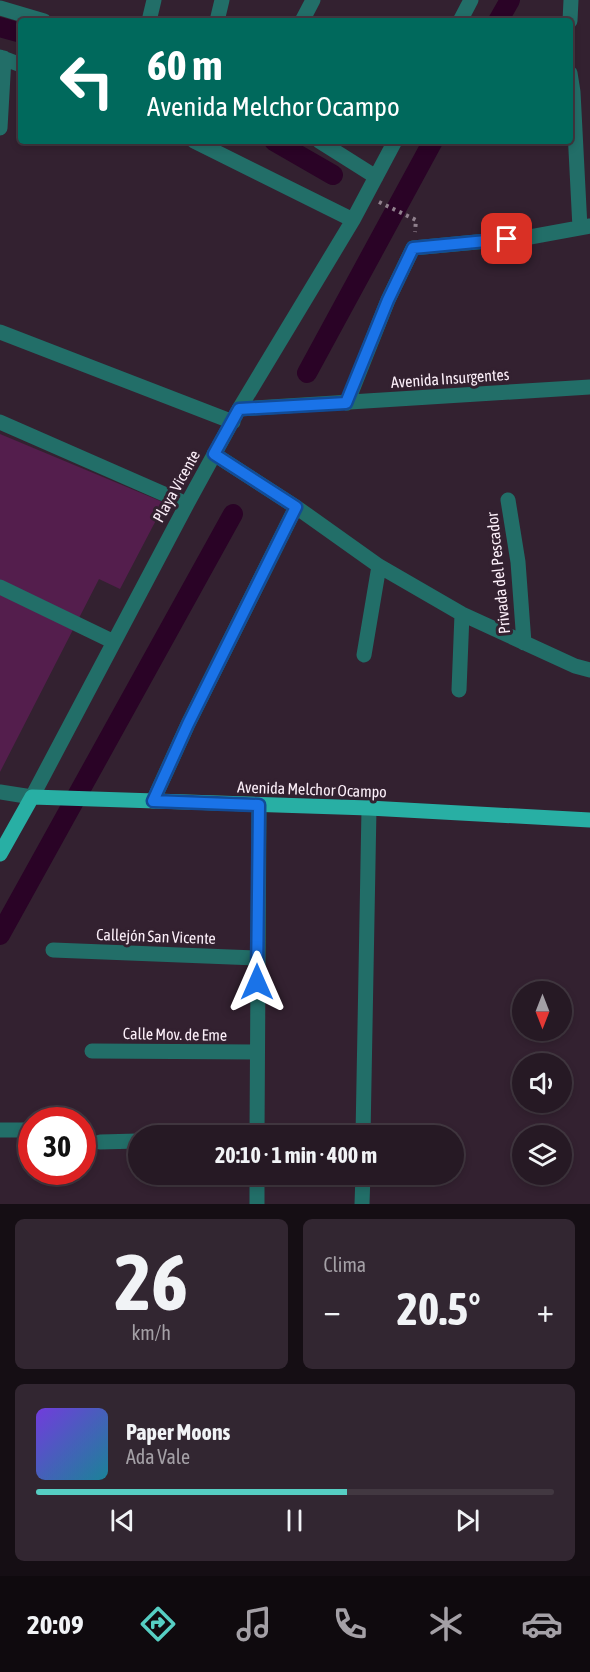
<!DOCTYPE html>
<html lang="es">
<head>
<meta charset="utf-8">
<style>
	:root { --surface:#261924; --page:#322631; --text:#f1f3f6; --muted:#a4a0a6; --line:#423841; --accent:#56cec3 }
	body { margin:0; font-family:"Asap Condensed",sans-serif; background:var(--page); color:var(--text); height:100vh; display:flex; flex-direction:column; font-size:22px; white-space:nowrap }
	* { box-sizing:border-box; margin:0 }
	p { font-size:20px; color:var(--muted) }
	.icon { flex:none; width:33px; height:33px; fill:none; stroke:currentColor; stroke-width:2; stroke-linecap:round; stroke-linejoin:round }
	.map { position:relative; height:1204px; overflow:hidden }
	.drawer { display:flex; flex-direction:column; gap:15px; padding:15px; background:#150e14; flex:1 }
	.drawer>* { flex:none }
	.top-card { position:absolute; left:18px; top:18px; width:555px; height:126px; border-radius:6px; box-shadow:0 3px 9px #0003,0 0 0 2px var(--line); background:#00695c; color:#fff; overflow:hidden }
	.needle { width:39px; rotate:180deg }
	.buttons { position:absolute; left:512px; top:981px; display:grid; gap:12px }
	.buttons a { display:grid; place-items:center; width:60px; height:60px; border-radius:50%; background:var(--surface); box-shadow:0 3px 9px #0003,0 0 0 2px var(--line); font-size:30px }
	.speed { position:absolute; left:18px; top:1107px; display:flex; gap:12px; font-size:30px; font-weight:700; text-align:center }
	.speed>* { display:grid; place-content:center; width:78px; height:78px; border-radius:50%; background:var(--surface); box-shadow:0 3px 9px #0003,0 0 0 2px var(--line); line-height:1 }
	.speed .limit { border:9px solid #d22; background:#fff; color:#111 }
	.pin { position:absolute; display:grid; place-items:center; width:51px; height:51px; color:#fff; margin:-26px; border-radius:12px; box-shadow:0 3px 9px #0006 }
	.me { position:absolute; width:66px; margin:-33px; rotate:0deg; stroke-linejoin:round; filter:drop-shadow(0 0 4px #0008) }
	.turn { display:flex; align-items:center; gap:21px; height:126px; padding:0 30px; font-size:27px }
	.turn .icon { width:78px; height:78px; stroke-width:2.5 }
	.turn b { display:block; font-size:42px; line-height:51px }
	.big { font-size:45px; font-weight:700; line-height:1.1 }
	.drawer .tile { flex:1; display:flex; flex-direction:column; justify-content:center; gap:9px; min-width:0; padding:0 21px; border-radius:9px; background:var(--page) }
	.drawer .dial { align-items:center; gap:0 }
	.dial b { font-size:78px; line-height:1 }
	.song { display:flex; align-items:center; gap:18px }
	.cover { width:72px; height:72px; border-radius:9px; background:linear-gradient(135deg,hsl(260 70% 55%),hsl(190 70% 35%)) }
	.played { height:6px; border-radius:3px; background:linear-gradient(90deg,var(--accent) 60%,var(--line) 60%) }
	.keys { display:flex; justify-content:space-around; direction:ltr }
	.heat { display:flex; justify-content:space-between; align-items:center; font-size:33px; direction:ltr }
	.drawer .tiles { flex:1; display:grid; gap:15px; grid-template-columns:1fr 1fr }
	.tile:last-child { grid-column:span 2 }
	.trip { position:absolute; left:128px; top:1125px; width:336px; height:60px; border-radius:30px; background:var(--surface); box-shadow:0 3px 9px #0003,0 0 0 2px var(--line); font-weight:700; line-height:60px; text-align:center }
	.dock { display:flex; height:96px; justify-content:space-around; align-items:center; background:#0f0a0e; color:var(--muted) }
	.dock .icon { width:42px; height:42px }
	.dock .current { color:var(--accent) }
	.dock b { font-size:27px; color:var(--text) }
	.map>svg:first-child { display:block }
	.green { fill:#541e4d }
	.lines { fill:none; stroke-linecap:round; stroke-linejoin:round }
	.canal { stroke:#2a0326; stroke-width:20 }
	.path { stroke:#90808d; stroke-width:4; stroke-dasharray:3 4.5; stroke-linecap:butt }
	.minor { stroke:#226e68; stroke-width:15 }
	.major { stroke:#28afa4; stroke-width:15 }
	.route-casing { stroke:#114b97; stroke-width:15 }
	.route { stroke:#1a73e8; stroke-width:10 }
	.labels { text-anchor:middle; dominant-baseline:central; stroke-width:6; stroke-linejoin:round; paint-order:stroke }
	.street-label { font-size:16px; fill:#fbeef8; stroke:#332130 }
</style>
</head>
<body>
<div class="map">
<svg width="590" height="1204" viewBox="0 0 590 1204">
	<rect width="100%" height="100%" fill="#332130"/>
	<path class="green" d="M0 434 165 503 120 589 99 579 0 772Z"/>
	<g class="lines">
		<path class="canal" d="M498 21 510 0
			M0 27 21 33
			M274 141 333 175
			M307 373 433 141
			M0 935 233 514"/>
		<path class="path" d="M379 202 416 220 415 232"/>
		<path class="minor" d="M0 8 44 21
			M149 21 154 0
			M217 21 222 0
			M302 21 313 0
			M460 21 471 0
			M570 21 571 0
			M0 57 21 65
			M570 73 573 92 580 228
			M0 128 4 58
			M194 141 353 220
			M319 141 376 177
			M0 332 233 422
			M347 403 388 300 413 248 530 237 590 226
			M239 409 590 387
			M0 422 187 504
			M214 454 296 507 379 566 462 614 575 666 590 670
			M508 500 518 562 524 643
			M0 587 114 642
			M364 655 379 566
			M459 690 462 614
			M0 792 32 797
			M32 797 187 504 239 409 353 220 395 141
			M153 801 188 724 296 507
			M53 950 257 958
			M92 1051 257 1052
			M0 1130H29
			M257 1136 259 805
			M363 1136 369 808
			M100 1142 138 1141
			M257 1204V1174
			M362 1204 363 1174"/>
		<path class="major" d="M0 854 32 797 369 808 590 820"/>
	</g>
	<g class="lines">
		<g class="route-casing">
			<path id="route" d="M257 982 259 805 153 801 188 724 296 507 214 454 239 409 346 403 388 300 413 248 507 239"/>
		</g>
		<use href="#route" class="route"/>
	</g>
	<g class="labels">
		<g class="street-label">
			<text transform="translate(450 378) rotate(-4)">Avenida Insurgentes</text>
			<text transform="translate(176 486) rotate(-61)">Playa Vicente</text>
			<text transform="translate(498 573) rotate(-96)">Privada del Pescador</text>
			<text transform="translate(312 789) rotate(2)">Avenida Melchor Ocampo</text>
			<text transform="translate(156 936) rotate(2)">Callejón San Vicente</text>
			<text transform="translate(175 1034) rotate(1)">Calle Mov. de Eme</text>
		</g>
	</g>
</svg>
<div class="buttons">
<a><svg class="needle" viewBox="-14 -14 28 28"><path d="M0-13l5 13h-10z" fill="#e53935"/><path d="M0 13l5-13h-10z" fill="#a4a0a6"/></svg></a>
<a><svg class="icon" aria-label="sound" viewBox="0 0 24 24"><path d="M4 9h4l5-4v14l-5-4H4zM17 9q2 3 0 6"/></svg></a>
<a><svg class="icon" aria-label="layers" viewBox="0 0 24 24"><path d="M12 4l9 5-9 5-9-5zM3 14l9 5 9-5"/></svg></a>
</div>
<div class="speed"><div class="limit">30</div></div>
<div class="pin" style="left:507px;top:239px;background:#d93025"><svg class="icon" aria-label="arrive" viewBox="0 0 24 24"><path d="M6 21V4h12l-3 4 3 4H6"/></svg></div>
<svg class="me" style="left:257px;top:982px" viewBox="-20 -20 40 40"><path d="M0-17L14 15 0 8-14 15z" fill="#1a73e8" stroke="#fff" stroke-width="4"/></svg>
<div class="trip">20:10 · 1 min · 400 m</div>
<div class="top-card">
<div class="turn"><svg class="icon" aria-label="left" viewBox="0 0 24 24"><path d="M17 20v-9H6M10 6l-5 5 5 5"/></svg><div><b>60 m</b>Avenida Melchor Ocampo</div></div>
</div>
</div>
<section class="drawer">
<div class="tiles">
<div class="tile dial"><b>26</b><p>km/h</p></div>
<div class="tile"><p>Clima</p>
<div class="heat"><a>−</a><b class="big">20.5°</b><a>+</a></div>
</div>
<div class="tile">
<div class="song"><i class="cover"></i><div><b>Paper Moons</b><p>Ada Vale</p></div></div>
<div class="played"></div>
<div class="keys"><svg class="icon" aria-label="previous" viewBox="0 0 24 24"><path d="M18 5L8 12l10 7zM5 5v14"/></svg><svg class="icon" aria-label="pause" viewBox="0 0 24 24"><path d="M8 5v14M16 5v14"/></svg><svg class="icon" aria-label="next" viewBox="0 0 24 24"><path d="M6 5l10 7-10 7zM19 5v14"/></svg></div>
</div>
</div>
</section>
<nav class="dock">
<b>20:09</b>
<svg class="icon current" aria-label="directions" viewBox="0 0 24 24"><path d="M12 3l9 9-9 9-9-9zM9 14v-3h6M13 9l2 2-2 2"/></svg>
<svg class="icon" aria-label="music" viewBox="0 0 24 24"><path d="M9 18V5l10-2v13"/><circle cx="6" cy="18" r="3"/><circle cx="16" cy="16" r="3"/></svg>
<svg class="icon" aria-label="phone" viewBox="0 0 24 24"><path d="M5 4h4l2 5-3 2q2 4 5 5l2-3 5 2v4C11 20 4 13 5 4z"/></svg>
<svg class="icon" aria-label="climate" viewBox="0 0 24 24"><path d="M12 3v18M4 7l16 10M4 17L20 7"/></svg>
<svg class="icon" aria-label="car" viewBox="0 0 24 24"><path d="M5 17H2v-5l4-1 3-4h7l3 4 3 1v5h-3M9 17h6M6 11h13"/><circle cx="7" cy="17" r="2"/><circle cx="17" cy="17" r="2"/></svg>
</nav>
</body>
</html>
